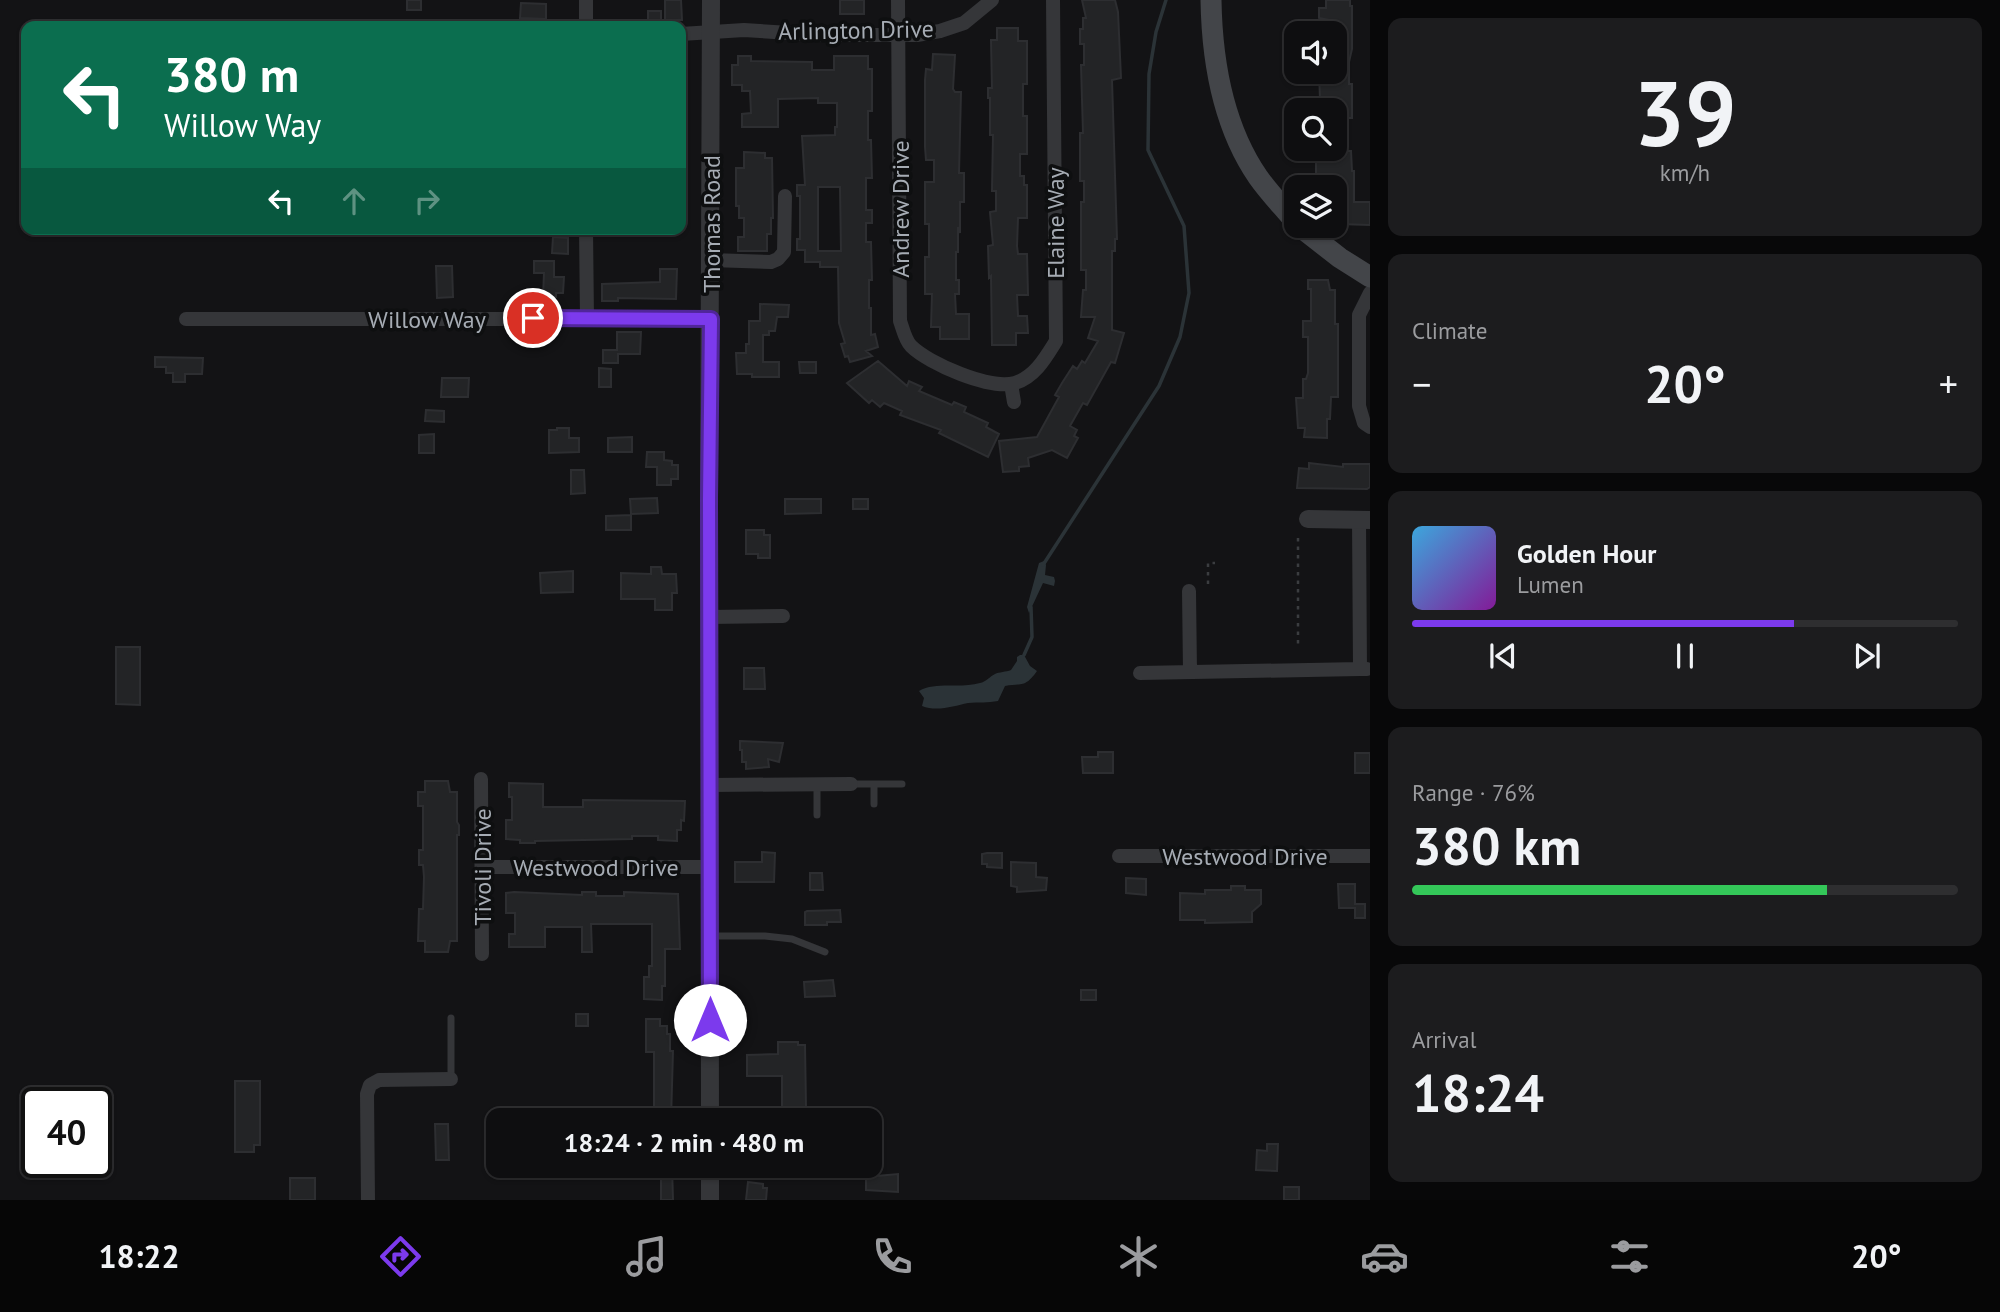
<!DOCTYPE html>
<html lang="en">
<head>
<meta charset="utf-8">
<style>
	:root { --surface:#0e0e10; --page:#1c1c1e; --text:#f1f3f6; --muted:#9b9c9f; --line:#2e2e30; --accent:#7c3aed }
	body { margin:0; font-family:"PT Sans",sans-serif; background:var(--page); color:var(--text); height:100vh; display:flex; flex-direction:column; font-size:26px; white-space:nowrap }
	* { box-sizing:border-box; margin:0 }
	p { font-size:23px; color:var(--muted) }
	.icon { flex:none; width:38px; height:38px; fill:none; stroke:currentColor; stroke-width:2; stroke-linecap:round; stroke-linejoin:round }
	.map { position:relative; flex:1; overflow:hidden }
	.sheet { display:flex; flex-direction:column; gap:18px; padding:18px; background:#080809; width:630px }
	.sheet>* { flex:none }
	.top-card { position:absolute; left:21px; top:21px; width:665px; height:214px; border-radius:14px; box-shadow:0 2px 5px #0004,0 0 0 2px var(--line); background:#0b6e4f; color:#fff; overflow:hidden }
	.fabs { position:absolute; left:1284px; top:21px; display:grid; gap:14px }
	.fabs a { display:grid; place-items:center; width:63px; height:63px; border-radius:14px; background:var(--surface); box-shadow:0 2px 5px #0004,0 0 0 2px var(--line); font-size:35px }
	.speed { position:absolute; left:21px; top:1087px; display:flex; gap:14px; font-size:35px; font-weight:700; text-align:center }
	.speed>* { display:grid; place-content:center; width:91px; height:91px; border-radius:50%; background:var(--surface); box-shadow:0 2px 5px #0004,0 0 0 2px var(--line); line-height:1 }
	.speed .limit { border:4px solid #111; border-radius:10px; background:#fff; color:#111 }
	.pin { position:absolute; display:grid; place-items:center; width:60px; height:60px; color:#fff; margin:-30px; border:4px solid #fff; border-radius:50%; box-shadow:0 2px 7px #0007 }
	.me { position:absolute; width:77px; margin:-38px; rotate:0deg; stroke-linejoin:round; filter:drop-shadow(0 0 5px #0008) }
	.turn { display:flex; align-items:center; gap:24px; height:147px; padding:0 28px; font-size:32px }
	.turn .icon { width:91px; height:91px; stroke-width:2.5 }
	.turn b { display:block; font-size:49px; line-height:60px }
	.lanes { display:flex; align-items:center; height:66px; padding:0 28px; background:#0003; justify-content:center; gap:35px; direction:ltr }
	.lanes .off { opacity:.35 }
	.big { font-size:52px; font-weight:700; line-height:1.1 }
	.sheet .tile { flex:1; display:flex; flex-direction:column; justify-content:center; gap:10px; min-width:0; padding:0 24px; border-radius:14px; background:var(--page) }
	.sheet .dial { align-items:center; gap:0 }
	.dial b { font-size:91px; line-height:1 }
	.song { display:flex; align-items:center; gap:21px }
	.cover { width:84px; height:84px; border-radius:10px; background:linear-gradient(135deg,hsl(200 70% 55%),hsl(290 70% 35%)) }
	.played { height:7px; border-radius:4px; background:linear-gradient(90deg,var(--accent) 70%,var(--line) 70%) }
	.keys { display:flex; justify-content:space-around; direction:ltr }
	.heat { display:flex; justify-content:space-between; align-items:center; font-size:38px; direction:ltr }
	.charge { height:10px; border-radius:5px; background:linear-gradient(90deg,#34c759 76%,var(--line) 0) }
	.trip { position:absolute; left:486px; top:1108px; width:396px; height:70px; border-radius:14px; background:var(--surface); box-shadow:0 2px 5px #0004,0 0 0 2px var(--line); font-weight:700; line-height:70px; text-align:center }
	.dock { display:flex; height:112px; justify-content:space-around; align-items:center; background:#060606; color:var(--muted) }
	.dock .icon { width:49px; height:49px }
	.dock .on { color:var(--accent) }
	.dock b { font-size:32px; color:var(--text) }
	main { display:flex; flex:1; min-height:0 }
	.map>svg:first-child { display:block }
	.water { fill:#2b3337 }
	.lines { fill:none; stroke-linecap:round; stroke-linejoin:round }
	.stream { stroke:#2b3337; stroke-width:3.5 }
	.building { fill:#232426; stroke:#2d2e31; stroke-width:2; fill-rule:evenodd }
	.path { stroke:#3b3d40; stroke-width:2.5; stroke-dasharray:3.5 5; stroke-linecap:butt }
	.service { stroke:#353639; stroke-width:7 }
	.minor { stroke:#353639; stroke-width:14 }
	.tertiary { stroke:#353639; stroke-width:18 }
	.secondary { stroke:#434549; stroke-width:21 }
	.route-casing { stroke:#51269a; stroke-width:18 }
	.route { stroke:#7c3aed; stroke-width:12 }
	.labels { text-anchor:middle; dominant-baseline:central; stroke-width:7; stroke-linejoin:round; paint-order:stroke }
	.street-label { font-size:24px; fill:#a6acb4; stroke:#0e0f10 }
</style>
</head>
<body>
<main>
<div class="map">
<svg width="1370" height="1200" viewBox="0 0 1370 1200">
	<rect width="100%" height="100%" fill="#131315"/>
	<path class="water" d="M1044 561 1046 565 1045 575 1054 577 1055 581 1054 586 1043 583 1029 613 1027 607 1039 563Z
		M1020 655H1024L1030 666 1037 671C1025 688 1022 683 1005 686L998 701C988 703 978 702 968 703 954 706 937 712 922 706L924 698 919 691C936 681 960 689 980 683 986 682 989 677 995 674 999 672 1006 672 1011 670L1017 661V657Z"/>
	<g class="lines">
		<path class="stream" d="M1043 565 1159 386 1180 337 1189 293 1184 226 1148 150 1149 74 1156 32 1166 0
			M1024 655 1032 637 1031 607"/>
	</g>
	<path class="building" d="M407 0H421V10H407Z
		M665 0H681L682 20H665Z
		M840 0H864V14H840Z
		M1082 0H1115L1118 12 1121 78 1112 80 1117 239H1115V251H1112V330L1124 333 1115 363 1111 362 1087 405 1083 403 1070 426 1077 430 1074 436 1078 438 1067 458 1052 450 1028 458 1029 466 1019 467V471L1003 472 999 441 1037 437 1059 397 1055 395 1062 383 1073 366 1077 369 1082 361 1085 363 1098 341 1088 338 1095 317H1081L1083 290H1086V270H1081V202H1084V181H1080V133H1083L1081 65H1084V44H1080V29H1083V18H1086Z
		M1326 0H1350V6H1352V49L1349 62V84H1352V118H1346V151H1351L1352 171H1354V202H1370V225L1339 224 1335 187H1319L1316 185V151L1335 149V110H1311V99H1320L1319 72H1335V21L1319 18V8H1326Z
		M521 3 546 4V19L520 18Z
		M648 11H661V23H648Z
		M997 28H1018V41H1027V84H1023V116H1027V154H1020V176H1024V185H1027V218H1018L1017 246 1018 254H1027L1028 295H1017L1018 316H1027L1028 333H1016V345H992L991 276 989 278 988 246 993 245 990 212 996 211V191H992L993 135H990V98H988V88H992L991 40H997Z
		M933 54 955 55 953 89 955 92H961L959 173H964V202H960V233L958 227V252H956V280H959V294H955L956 314H969V339H940V327H931L932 294H925V257H929V224H925V182H934V160H926L925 147V80L926 69 932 70Z
		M738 56H751V61L812 62V70H834V56H868V69H872V111H868V140H871L872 178H866V210H872V223H866V242H871L872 280H869V308H871V335L875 334 878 347 866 351 872 356 850 362 848 356 845 357 841 344 845 343 839 323 838 267H820V262H805V250H797V239H800V196H797V185H805L802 136 835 135V127H837V103H818V98L778 99V127H742V114L751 113 750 91H742V85H732V65H738ZM818 187H840L841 251H818Z
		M744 152 765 153V158H772L773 218H771V234H767V251H738V237H744V218H739V206H736V168H744Z
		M553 237 568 238V254L552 253Z
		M534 261H554V277H564L563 293H556V297H543L544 273H534Z
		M436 266H452L453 297 437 298Z
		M660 269H677L676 299 618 298V301H602V284L660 282Z
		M1308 280H1328L1330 290H1335V324H1338V397H1331L1330 419H1327V438L1304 437 1305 428H1298L1296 398H1303V379H1306L1308 373V337H1303V321H1311V289H1308Z
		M760 304 789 305 788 317H777L775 331H769V335H763V362H779V377H752V374H737L736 353H746V344H749V321H760Z
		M617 332H641L640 354H618V363H603V350H617Z
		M155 357 203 358 202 374H185V382H173V373H166V367H155Z
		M878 361 907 386 909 381 922 387 919 391 952 405 954 402 966 407 964 412 988 423 986 427 999 434 988 457 939 433 941 430 900 415 902 411 884 403 880 407 872 400 869 403 847 383Z
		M799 362H816V373H800Z
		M599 368 611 369V387H599Z
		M442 378H469L468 397H441Z
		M426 410 444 411V422L425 421Z
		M557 428H569V438H579V452L549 453V430H557Z
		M434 434V453H419V435Z
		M632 437V452H608V438Z
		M647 452H664V460L672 461V465H678V479H671V485H657V467H646Z
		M1309 463 1343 467V464H1370V487L1367 489 1297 488 1299 468 1309 469Z
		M571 470H584L585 493 571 494Z
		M657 498 658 513 631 514 630 499Z
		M785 499H821V513L785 514Z
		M853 499H868V509H853Z
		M631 515V530H606V516Z
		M746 530H764V535H770V558H758V554H746Z
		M651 567H661L662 574H676L677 593H672V610H655V599H621V573L651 574Z
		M573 571V592L541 593 540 573Z
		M116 647H140V705L116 704Z
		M744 668H764L765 689H744Z
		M740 741 783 743 779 762 768 759 769 767 746 769V762H742V750H740Z
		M1098 752H1113V773H1083L1082 757H1098Z
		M1355 753H1370V773H1355Z
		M425 781H448L450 792H457V822L459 825V835H457V941H450L448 952H425V941H418L419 909H423L424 877 423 865H419V850H423V806H418V792H425Z
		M509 783 543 784V807H583V800L685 801 684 821 681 820V830H677V841L658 840V836H632V839L535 841V843H520V840L506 839V820H512V797H509Z
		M762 852 775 853 774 882H735V862H762Z
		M987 853H1002V868L987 867V864H982V854Z
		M1011 862 1036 863V877L1047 878 1046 890 1017 892V887L1011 886Z
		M810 873H822L823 890H810Z
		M1126 878 1146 879V895L1126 893Z
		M1338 884H1355V904H1365V918H1355V908H1339Z
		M1231 886H1245V890H1261V904L1252 912V922L1205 923V920H1180V893L1205 894V890H1231Z
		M514 892 582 895V892H596V896H624V892L678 894 680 949H665V986H662V1000L644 999V977H649V966H652V924H591L592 952H582V927H545V947H509V934H515V913H506V893Z
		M840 910 841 922H827V925H805V912L807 911Z
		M833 980 835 996 805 997 804 982Z
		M1081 990H1096V1000H1081Z
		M576 1014H588V1026H576Z
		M646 1019H660V1026H667V1034H670V1051H673L671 1120H654V1052H646Z
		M778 1042H798V1045H805L806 1108 782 1109V1076H747V1055L778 1054Z
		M235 1081H260V1145H254V1152H235Z
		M786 1109V1120H763V1110Z
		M435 1124H448L449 1160H436Z
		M1267 1144H1278L1277 1171 1256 1170 1257 1150 1267 1151Z
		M635 1166H672L673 1200H661V1179H635Z
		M898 1174V1192L866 1190V1177Z
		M290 1178H315V1200H290Z
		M748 1182 763 1184V1188H767L766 1200H746Z
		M1284 1187H1299V1200H1284Z"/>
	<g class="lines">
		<path class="path" d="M1298 538V648
			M1208 584V563H1215"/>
		<path class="service" d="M851 784H902
			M874 784V804
			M817 785V815
			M711 936H765L792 939 825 952
			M451 1018V1079"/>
		<path class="minor" d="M586 0V26
			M898 0 900 321C903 329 905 340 911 346 929 364 990 390 1015 383 1035 377 1046 357 1056 341L1053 0
			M681 34 744 30 822 35H917L940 31 964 23 992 0
			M586 229 587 318
			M711 260 771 262 778 259 784 252 785 196
			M1370 293 1359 315V406L1364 423 1370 427
			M186 319H711
			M1011 384 1014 402
			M1359 520 1360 669H1367
			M1189 591 1190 672
			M709 617 783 616
			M1140 673 1360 669
			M481 779 482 954
			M710 785 851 784
			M1119 856H1370
			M482 867H710
			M368 1200 367 1094 370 1085 379 1080 451 1079"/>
		<path class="tertiary" d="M1308 519 1370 520
			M710 1120 709 499 711 0
			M710 1166V1200"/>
		<path class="secondary" d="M1211 0C1212 61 1223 126 1258 177 1270 194 1284 208 1297 224
			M1299 226 1340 258 1370 277"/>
	</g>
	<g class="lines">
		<g class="route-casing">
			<path id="route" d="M533 318 711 319 709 499 710 1020"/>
		</g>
		<use href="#route" class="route"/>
	</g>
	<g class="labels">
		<g class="street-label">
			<text transform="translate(856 30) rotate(-1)">Arlington Drive</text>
			<text transform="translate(900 209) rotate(-90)">Andrew Drive</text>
			<text transform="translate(1055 223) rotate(-90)">Elaine Way</text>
			<text transform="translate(711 224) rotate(-90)">Thomas Road</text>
			<text x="427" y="319">Willow Way</text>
			<text x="1245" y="856">Westwood Drive</text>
			<text transform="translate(482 867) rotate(-90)">Tivoli Drive</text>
			<text x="596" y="867">Westwood Drive</text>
		</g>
	</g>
</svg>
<div class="fabs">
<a><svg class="icon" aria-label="sound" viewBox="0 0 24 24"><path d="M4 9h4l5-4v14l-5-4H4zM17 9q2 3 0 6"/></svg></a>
<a><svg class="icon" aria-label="search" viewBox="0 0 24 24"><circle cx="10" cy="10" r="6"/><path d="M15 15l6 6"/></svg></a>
<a><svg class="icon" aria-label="layers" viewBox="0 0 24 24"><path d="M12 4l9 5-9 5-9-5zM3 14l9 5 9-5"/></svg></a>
</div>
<div class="speed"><div class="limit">40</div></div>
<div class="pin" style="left:533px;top:318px;background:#d93025"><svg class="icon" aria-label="arrive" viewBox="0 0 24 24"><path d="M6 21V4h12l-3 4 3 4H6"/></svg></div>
<svg class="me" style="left:710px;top:1020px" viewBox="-20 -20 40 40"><circle r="19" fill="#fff"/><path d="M0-13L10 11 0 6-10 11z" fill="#7c3aed"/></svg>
<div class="trip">18:24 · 2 min · 480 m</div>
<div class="top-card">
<div class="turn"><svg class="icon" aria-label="left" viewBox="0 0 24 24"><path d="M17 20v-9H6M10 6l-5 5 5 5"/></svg><div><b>380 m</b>Willow Way</div></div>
<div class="lanes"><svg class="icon" aria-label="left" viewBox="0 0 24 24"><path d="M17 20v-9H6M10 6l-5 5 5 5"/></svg><svg class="icon off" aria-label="ahead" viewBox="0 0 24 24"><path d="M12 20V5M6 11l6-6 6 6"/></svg><svg class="icon off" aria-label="right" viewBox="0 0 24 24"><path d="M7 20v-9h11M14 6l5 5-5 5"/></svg></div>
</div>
</div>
<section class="sheet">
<div class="tile dial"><b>39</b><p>km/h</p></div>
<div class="tile"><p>Climate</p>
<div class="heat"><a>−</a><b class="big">20°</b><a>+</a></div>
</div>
<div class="tile">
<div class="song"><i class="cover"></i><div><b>Golden Hour</b><p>Lumen</p></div></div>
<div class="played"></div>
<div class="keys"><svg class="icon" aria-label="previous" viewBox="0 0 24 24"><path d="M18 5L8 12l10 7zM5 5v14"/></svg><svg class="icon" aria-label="pause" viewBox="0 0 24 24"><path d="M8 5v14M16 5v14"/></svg><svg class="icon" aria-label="next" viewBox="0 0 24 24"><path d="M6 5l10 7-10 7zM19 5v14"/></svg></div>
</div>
<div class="tile"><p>Range · 76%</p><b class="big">380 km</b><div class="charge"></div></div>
<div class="tile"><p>Arrival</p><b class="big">18:24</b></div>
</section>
</main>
<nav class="dock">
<b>18:22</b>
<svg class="icon on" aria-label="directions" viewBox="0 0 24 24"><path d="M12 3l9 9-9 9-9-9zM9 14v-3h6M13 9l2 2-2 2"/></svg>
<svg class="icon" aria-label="music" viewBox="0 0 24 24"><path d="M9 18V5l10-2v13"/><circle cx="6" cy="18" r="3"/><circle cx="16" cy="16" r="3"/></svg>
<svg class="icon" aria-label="phone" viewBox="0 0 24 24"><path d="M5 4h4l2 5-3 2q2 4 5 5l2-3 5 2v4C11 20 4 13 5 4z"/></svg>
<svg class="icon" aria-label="climate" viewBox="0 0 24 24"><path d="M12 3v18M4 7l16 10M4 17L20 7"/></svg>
<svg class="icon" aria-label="car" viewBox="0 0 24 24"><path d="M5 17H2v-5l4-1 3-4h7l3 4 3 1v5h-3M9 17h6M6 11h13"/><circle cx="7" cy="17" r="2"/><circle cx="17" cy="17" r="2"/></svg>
<svg class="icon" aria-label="filters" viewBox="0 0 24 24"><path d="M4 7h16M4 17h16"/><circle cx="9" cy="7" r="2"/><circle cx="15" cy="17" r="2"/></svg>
<b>20°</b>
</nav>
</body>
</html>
